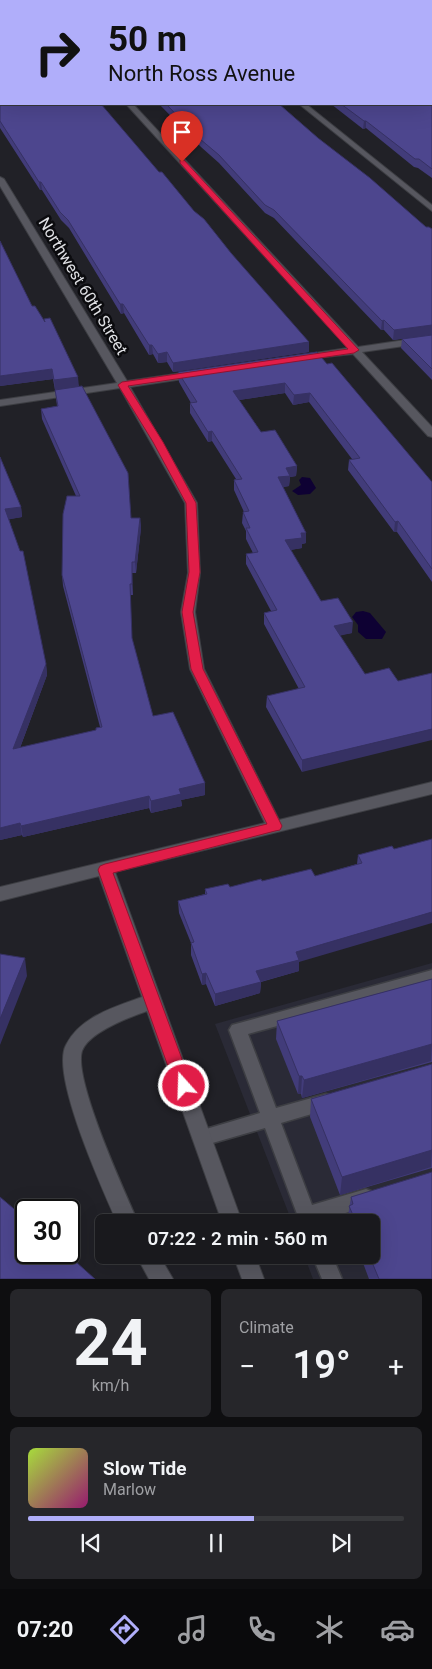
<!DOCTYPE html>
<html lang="en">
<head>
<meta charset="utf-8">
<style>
	:root { --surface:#19191d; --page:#26262a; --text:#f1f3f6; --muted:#9fa0a4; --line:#37383b; --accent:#b0aefa }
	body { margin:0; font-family:Roboto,sans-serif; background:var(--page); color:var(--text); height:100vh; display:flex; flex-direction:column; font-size:19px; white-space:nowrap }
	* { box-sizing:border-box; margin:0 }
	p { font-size:16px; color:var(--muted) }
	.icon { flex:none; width:28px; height:28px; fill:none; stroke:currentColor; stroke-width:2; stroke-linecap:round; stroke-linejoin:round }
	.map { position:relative; height:1279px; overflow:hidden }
	.details { display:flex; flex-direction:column; gap:10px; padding:10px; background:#0e0e10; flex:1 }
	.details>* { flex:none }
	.banner { position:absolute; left:0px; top:0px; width:432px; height:105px; box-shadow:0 5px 20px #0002,0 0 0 1px var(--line); background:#b0aefa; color:#111; overflow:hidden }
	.speed { position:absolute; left:15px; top:1199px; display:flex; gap:10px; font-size:25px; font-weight:700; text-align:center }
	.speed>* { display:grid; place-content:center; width:65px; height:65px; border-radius:50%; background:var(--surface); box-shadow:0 5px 20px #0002,0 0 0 1px var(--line); line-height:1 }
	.speed .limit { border:2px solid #111; border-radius:8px; background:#fff; color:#111 }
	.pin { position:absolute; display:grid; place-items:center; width:42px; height:42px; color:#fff; margin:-51px -21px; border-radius:50% 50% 50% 0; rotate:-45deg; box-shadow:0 0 5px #0007 }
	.pin .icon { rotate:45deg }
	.me { position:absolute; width:55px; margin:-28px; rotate:340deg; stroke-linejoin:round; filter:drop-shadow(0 0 4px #0008) }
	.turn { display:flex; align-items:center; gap:18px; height:105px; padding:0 25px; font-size:22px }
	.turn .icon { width:65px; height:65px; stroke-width:2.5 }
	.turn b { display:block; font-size:35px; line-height:42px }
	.big { font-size:38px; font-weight:600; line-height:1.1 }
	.details .tile { flex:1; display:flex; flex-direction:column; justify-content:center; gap:8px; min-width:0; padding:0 18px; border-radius:8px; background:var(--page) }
	.details .dial { align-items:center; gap:0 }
	.dial b { font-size:65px; line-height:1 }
	.song { display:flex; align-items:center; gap:15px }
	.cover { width:60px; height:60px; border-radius:8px; background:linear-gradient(135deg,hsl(80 70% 55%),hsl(320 70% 35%)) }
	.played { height:5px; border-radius:2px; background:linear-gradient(90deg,var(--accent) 60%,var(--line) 60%) }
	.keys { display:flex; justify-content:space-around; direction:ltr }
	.heat { display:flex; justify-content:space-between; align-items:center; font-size:28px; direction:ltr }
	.details .tiles { flex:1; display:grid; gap:10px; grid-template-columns:1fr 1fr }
	.tile:last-child { grid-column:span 2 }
	.trip { position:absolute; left:95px; top:1214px; width:285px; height:50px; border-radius:8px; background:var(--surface); box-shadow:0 5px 20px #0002,0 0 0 1px var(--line); font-weight:600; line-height:50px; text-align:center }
	.tab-bar { display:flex; height:80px; justify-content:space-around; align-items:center; background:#0a0a0c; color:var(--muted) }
	.tab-bar .icon { width:35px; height:35px }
	.tab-bar .selected { color:var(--accent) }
	.tab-bar b { font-size:22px; color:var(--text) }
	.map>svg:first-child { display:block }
	.built { fill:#2a2a36 }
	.water { fill:#0e0133 }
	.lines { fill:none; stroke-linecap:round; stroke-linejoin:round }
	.service-casing { stroke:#3d3e43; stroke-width:3 }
	.minor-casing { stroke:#3d3e43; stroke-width:2 }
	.service { fill:#57575f; fill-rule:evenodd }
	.minor { fill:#57575f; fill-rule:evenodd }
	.wall { fill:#423c7a }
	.shaded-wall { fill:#363163 }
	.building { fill:#4d468e; stroke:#363163 }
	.route { fill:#e11d48; stroke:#92132f }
	.labels { text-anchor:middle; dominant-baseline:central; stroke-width:5; stroke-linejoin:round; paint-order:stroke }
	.street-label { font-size:16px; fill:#e0e1e5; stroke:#0b0b0e }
</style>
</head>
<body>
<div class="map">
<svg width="432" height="1279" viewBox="0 0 432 1279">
	<rect width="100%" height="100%" fill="#212127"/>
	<path class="built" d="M81 0H432V7L431 1Z
		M432 963V1279H313L304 1255H371V1222H292L215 1024Z"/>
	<path class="water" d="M302 477 310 478 316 488 310 494 298 495 292 491 301 485 299 480Z
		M363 611 370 613 386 632 382 639H366L358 632V625L352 617 356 612Z"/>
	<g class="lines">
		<g class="service-casing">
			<path id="service" d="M432 970V984L248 1034 276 1108 326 1094 332 1096 335 1102 332 1108 281 1123 312 1205 366 1189 373 1192 375 1198 373 1204 318 1222H300L265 1128 202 1146 196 1144 193 1138 196 1132 260 1113 229 1030 232 1025Z
				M312 1255H332L342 1279H322Z"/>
		</g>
		<g class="minor-casing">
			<path id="minor" d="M0 11 1 12V16L0 15Z
				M126 104H133L358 347 432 336V342L362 352 432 427V437L428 436 353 354 298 360 297 358 302 355 348 348Z
				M299 104H306L432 205V211Z
				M0 177 4 179 127 381 196 371 201 374 196 377 130 387 197 503 200 573 195 612 204 669 279 820 432 782V794L115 872 242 1222H222L147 1011C130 1017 89 1032 82 1051 73 1079 125 1192 138 1222H117C103 1190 50 1074 66 1045 80 1017 114 1007 142 997L99 876 0 901V887L265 823 190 669 181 612 188 573 185 503 120 388 0 406V400L117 383 0 186Z
				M136 1255H159L173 1279H149Z
				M233 1255H255L264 1279H242Z"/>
		</g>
		<use href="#service" class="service"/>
		<use href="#minor" class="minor"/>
	</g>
	<path class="wall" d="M245 0H415L417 1H247Z
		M431 8H432V178L418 168 414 167 366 128 363 129 331 104H431Z
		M0 43 1 104 159 172 194 211 309 352 173 372 167 362 158 363 153 354 149 355 124 313 121 314 69 228 61 220 42 190H40L0 128Z
		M159 104H279L318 138 426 227 432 229V380L401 348 402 339 415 337 393 340 384 330H381L274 218 265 213 219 163 201 147Z
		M0 241 32 306 79 386 131 518H140L141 528 136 573H132L133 595H130L132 639 153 716 205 783V795L181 800 182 806 151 813 149 808 23 837 22 835 0 840V457L21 507 22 517 9 519 46 664 47 675 20 748 96 730V728L100 727 63 586 62 575 76 496 42 419 41 409 57 406 55 390 53 379 0 386Z
		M327 364 432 482V582L397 532H394L348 470 349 460 352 459 309 402 293 405 285 393 239 400 261 432 297 466 296 476 290 477 289 486 283 487 306 533V543L302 544V548L290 550 321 601 352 633 340 635 302 772 266 707 267 696 299 689 264 624V613L271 611 246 564V554L253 553 246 539V531L242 523 243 512H244L234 490V480L236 479 212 441 208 442 190 413V403H191L179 382 178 372Z
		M392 846 299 962V971L261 982 260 993 215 1006 206 984 202 985 191 955V943L179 913 178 901 205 894V889L230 887 262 881 315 876 357 864 358 855Z
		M432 979V1062L302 1098 301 1094H298L276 1039 277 1021Z
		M432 1064V1168L340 1195 310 1117 311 1099Z
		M351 1197 432 1279H369L360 1255H371V1222H347Z"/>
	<path class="shaded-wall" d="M364 121H366V128L363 129Z
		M39 182H41L42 190H40Z
		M120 304H123L124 313 121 314Z
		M384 320V330H381L382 321Z
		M432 325V335L393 340 394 330Z
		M309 342V352L173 372V363Z
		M149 345H152L153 354 149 355Z
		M167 352V362L158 363V354Z
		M52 369 53 379 0 386V376Z
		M78 377 79 387 55 390 54 380Z
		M285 383V393L232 401 233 391Z
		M310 393 309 402 293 405 294 395Z
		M212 431V441L208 442V432Z
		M297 466 296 476 290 477 289 486 277 488 278 477 286 468Z
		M21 507 22 517 6 520 5 509Z
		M140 518 141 528 136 573 135 562Z
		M398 521 397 532H394L395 522Z
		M301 533H306V543L302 544V548L284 551 285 540Z
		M353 622 352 633 334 637V626Z
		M46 664 47 675 15 761 13 749Z
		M432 729V740L302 772V760Z
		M205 783V795L181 800 182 806 151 813V801L179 789Z
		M149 796V808L23 837 21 826Z
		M20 823 22 835 0 840V828Z
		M432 912V923L299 962V971L256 983V971L296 952Z
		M25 958 27 976 0 1045V1019Z
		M206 973V984L202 985V974Z
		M261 982 260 993 215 1006V994Z
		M432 1044 431 1061 302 1098 304 1080Z
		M299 1076H302L301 1094H298Z
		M432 1150 431 1167 340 1195 342 1177Z"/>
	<path class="building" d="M20 0H76L77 1H21Z
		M254 0H415L417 1H256Z
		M431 8H432V64H431Z
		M0 43H1V104H101L159 172H162L194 211 204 219 231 253 309 342 173 363 167 352 158 354 152 345H149L123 304H120L68 220 60 212 41 182H39L0 121Z
		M431 71H432V84L431 85Z
		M431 86 432 87V169L419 159H415L366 121H364L341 104H431Z
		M166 104H279L318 138 370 178 426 227H429L432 229V325L394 330 384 320 382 321 274 210 265 205 219 155 200 139Z
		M0 241 32 306H35L45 322 44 319 50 318 78 377 54 380 52 369 0 376Z
		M432 335V369L402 339Z
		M317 352 327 364 332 363 432 482V569L398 521 395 522 349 460 360 458 310 393 294 395 285 383 233 391 261 432 275 430 297 466 286 468 290 476 278 477 306 533H301L302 538 285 540 321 601 338 598 353 622 334 626 365 674 389 668 398 681 432 673V729L302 760 267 696 305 687 264 613 277 610 246 554 258 552 246 528H250L243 512 249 511 234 480 242 479 212 431 208 432 190 403 197 402 178 372Z
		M82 386 128 473 131 518H140L135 562H132V584H130L132 638 153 716 173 712 205 783 179 789 181 794 151 801 149 796 21 826 20 823 0 828V457L21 507 5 509 20 551H23L46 664 13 749 96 730V728L102 727 62 575 63 514 67 496H80L41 409 58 406 55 390Z
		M432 839V912L296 952 299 960 256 971 261 982 215 994 206 973 202 974 191 943 194 942 178 901 207 894 205 889 228 884 230 887 261 879 262 881 311 869 315 876 362 863 358 855 392 846 394 849Z
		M0 954 25 958 0 1019Z
		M432 979V1044L304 1080 302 1076H299L277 1021Z
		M432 1064V1150L342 1177 311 1099Z
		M432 1172V1279H379L369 1255H371V1222H356L349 1206 353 1204 351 1197Z
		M0 1197 26 1219V1252H65L95 1279H0Z"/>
	<path class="route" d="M180 160H184L359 350 354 353 128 386 163 442 196 503 200 572 193 612 203 669 282 826 280 830 275 831 113 873 192 1086 189 1091 184 1094 178 1091 175 1086 98 870 100 866 105 864 267 824 191 669 182 612 189 572 186 503 153 442 118 385 122 382 348 349 180 163Z"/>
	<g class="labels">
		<g class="street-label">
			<text transform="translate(83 286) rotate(59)">Northwest 60th Street</text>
		</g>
	</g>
</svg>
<div class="speed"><div class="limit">30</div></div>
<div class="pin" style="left:182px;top:162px;background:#d93025"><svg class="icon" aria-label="arrive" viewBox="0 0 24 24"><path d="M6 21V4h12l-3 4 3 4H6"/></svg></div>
<svg class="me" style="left:184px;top:1086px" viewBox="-20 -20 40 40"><circle r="17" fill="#e11d48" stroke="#fff" stroke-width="3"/><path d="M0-11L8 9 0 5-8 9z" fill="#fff"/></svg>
<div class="trip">07:22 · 2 min · 560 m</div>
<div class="banner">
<div class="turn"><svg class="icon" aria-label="right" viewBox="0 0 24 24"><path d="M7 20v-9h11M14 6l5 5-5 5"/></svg><div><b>50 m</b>North Ross Avenue</div></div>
</div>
</div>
<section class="details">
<div class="tiles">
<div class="tile dial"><b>24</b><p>km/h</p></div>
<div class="tile"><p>Climate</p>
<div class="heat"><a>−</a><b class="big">19°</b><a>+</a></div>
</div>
<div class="tile">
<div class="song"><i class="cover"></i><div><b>Slow Tide</b><p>Marlow</p></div></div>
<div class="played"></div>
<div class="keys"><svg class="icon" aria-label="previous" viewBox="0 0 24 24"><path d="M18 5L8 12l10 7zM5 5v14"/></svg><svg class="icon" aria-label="pause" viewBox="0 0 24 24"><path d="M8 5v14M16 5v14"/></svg><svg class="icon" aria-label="next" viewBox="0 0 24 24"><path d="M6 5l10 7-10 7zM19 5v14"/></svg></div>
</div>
</div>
</section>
<nav class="tab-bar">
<b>07:20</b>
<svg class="icon selected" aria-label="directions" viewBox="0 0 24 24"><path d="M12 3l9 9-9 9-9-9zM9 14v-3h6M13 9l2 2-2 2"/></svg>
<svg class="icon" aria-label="music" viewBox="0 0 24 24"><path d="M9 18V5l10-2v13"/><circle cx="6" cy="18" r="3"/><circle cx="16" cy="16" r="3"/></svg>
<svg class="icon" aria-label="phone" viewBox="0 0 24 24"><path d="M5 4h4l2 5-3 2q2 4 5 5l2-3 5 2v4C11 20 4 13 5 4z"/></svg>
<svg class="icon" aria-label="climate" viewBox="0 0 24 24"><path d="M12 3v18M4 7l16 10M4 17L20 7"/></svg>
<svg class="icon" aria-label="car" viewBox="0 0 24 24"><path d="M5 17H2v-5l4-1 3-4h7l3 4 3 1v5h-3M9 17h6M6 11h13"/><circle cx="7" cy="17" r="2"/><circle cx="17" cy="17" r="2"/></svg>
</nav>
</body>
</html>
